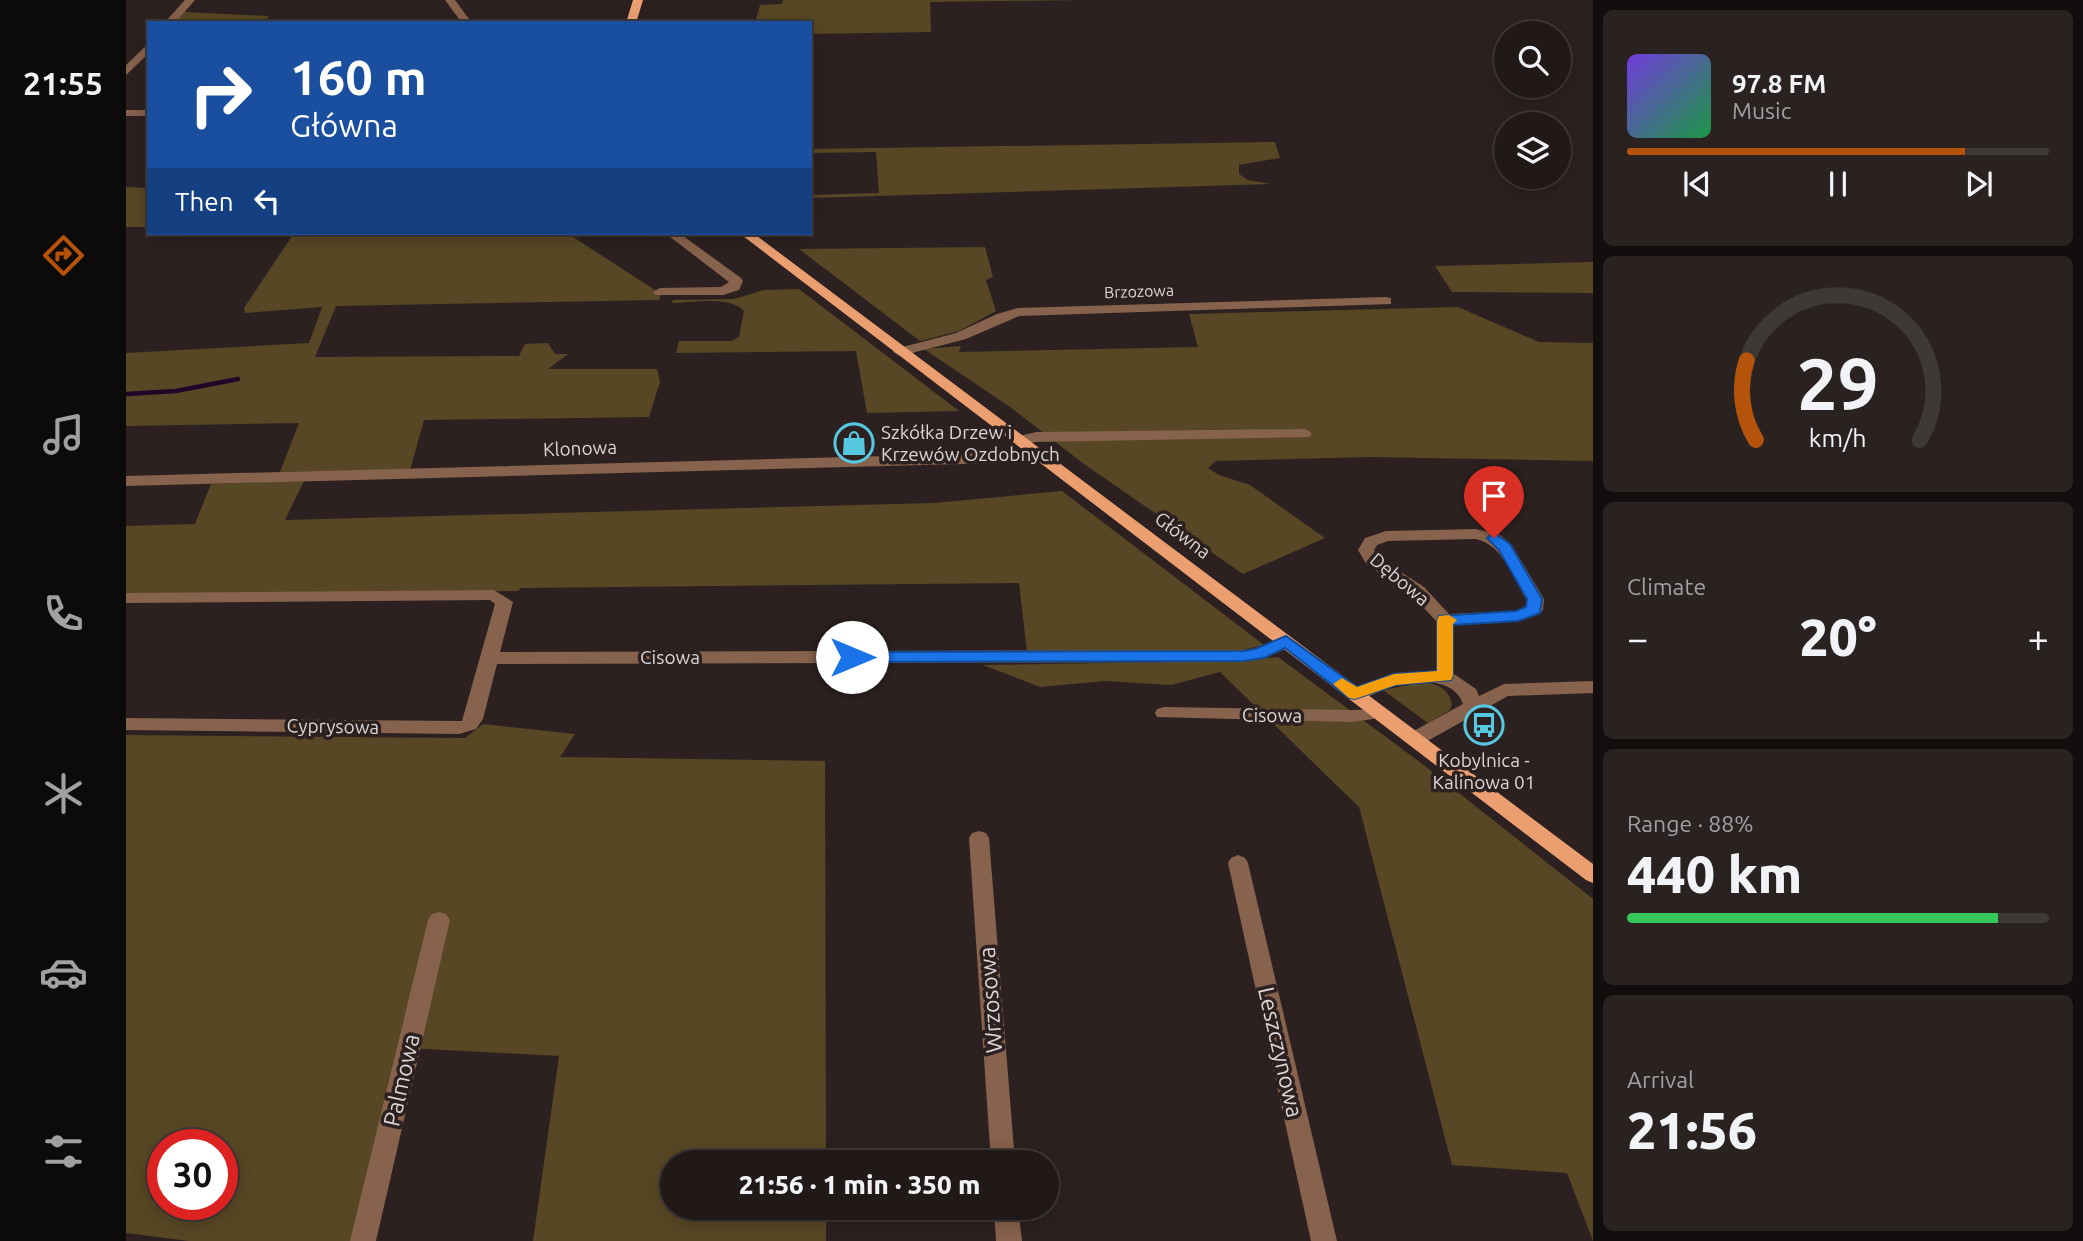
<!DOCTYPE html>
<html lang="en">
<head>
<meta charset="utf-8">
<style>
	:root { --surface:#211918; --page:#292221; --text:#f1f3f6; --muted:#a2a0a2; --line:#3e3837; --accent:#b45309 }
	body { margin:0; font-family:Ubuntu,sans-serif; background:var(--page); color:var(--text); height:100vh; display:flex; flex-direction:column; font-size:26px; white-space:nowrap }
	* { box-sizing:border-box; margin:0 }
	p { font-size:23px; color:var(--muted) }
	.icon { flex:none; width:38px; height:38px; fill:none; stroke:currentColor; stroke-width:2; stroke-linecap:round; stroke-linejoin:round }
	.map { position:relative; flex:1; overflow:hidden }
	.side { display:flex; flex-direction:column; gap:10px; padding:10px; background:#120e0d; width:490px }
	.side>* { flex:none }
	.guide { position:absolute; left:21px; top:21px; width:665px; height:214px; border-radius:0px; box-shadow:0 4px 18px #0003,0 0 0 2px var(--line); background:#1a4fa0; color:#fff; overflow:hidden }
	.buttons { position:absolute; left:1368px; top:21px; display:grid; gap:14px }
	.buttons a { display:grid; place-items:center; width:77px; height:77px; border-radius:50%; background:var(--surface); box-shadow:0 4px 18px #0003,0 0 0 2px var(--line); font-size:35px }
	.speed { position:absolute; left:21px; top:1129px; display:flex; gap:14px; font-size:35px; font-weight:700; text-align:center }
	.speed>* { display:grid; place-content:center; width:91px; height:91px; border-radius:50%; background:var(--surface); box-shadow:0 4px 18px #0003,0 0 0 2px var(--line); line-height:1 }
	.speed .limit { border:10px solid #d22; background:#fff; color:#111 }
	.pin { position:absolute; display:grid; place-items:center; width:60px; height:60px; color:#fff; margin:-72px -30px; border-radius:50% 50% 50% 0; rotate:-45deg; box-shadow:0 0 7px #0007 }
	.pin .icon { rotate:45deg }
	.me { position:absolute; width:77px; margin:-38px; rotate:90deg; stroke-linejoin:round; filter:drop-shadow(0 0 5px #0008) }
	.turn { display:flex; align-items:center; gap:24px; height:147px; padding:0 28px; font-size:32px }
	.turn .icon { width:91px; height:91px; stroke-width:2.5 }
	.turn b { display:block; font-size:49px; line-height:60px }
	.then { display:flex; align-items:center; height:66px; padding:0 28px; background:#0003; gap:14px; font-size:26px }
	.big { font-size:52px; font-weight:800; line-height:1.1 }
	.side .widget { flex:1; display:flex; flex-direction:column; justify-content:center; gap:10px; min-width:0; padding:0 24px; border-radius:10px; background:var(--page) }
	.side .dial { align-items:center; gap:0 }
	.dial svg { height:182px; overflow:visible; fill:none; stroke:var(--line); stroke-width:7; stroke-linecap:round; text-anchor:middle }
	.dial text { fill:var(--text); stroke:none }
	.song { display:flex; align-items:center; gap:21px }
	.cover { width:84px; height:84px; border-radius:10px; background:linear-gradient(135deg,hsl(260 70% 55%),hsl(140 70% 35%)) }
	.played { height:7px; border-radius:4px; background:linear-gradient(90deg,var(--accent) 80%,var(--line) 80%) }
	.keys { display:flex; justify-content:space-around; direction:ltr }
	.heat { display:flex; justify-content:space-between; align-items:center; font-size:38px; direction:ltr }
	.charge { height:10px; border-radius:5px; background:linear-gradient(90deg,#34c759 88%,var(--line) 0) }
	.trip { position:absolute; left:534px; top:1150px; width:399px; height:70px; border-radius:35px; background:var(--surface); box-shadow:0 4px 18px #0003,0 0 0 2px var(--line); font-weight:800; line-height:70px; text-align:center }
	main { display:flex; flex:1; min-height:0 }
	.menu { display:flex; flex-direction:column; width:126px; justify-content:space-around; align-items:center; background:#0d0a0a; color:var(--muted) }
	.menu .icon { width:49px; height:49px }
	.menu .selected { color:var(--accent) }
	.menu b { font-size:32px; color:var(--text) }
	.map>svg:first-child { display:block }
	.green { fill:#574724; fill-rule:evenodd }
	.lines { fill:none; stroke-linecap:round; stroke-linejoin:round }
	.stream { stroke:#1e0728; stroke-width:4.5 }
	.minor { fill:#87624c; fill-rule:evenodd }
	.major { fill:#eb9f71; fill-rule:evenodd }
	.route { fill:#1a73e8; stroke:#114b97; stroke-width:2 }
	.slow { fill:#f59e0b }
	.labels { text-anchor:middle; dominant-baseline:central; stroke-width:7; stroke-linejoin:round; paint-order:stroke }
	.far-street-label { font-size:16px; fill:#ddd5d5; stroke:#2c2120 }
	.poi-label { font-size:19px; fill:#ddd5d5; stroke:#2c2120; text-anchor:start }
	.street-label { font-size:19px; fill:#ddd5d5; stroke:#2c2120 }
	.near-street-label { font-size:23px; fill:#ddd5d5; stroke:#2c2120 }
</style>
</head>
<body>
<main>
<nav class="menu">
<b>21:55</b>
<svg class="icon selected" aria-label="directions" viewBox="0 0 24 24"><path d="M12 3l9 9-9 9-9-9zM9 14v-3h6M13 9l2 2-2 2"/></svg>
<svg class="icon" aria-label="music" viewBox="0 0 24 24"><path d="M9 18V5l10-2v13"/><circle cx="6" cy="18" r="3"/><circle cx="16" cy="16" r="3"/></svg>
<svg class="icon" aria-label="phone" viewBox="0 0 24 24"><path d="M5 4h4l2 5-3 2q2 4 5 5l2-3 5 2v4C11 20 4 13 5 4z"/></svg>
<svg class="icon" aria-label="climate" viewBox="0 0 24 24"><path d="M12 3v18M4 7l16 10M4 17L20 7"/></svg>
<svg class="icon" aria-label="car" viewBox="0 0 24 24"><path d="M5 17H2v-5l4-1 3-4h7l3 4 3 1v5h-3M9 17h6M6 11h13"/><circle cx="7" cy="17" r="2"/><circle cx="17" cy="17" r="2"/></svg>
<svg class="icon" aria-label="filters" viewBox="0 0 24 24"><path d="M4 7h16M4 17h16"/><circle cx="9" cy="7" r="2"/><circle cx="15" cy="17" r="2"/></svg>
</nav>
<div class="map">
<svg width="1467" height="1241" viewBox="0 0 1467 1241">
	<rect width="100%" height="100%" fill="#2c2120"/>
	<path class="green" d="M657 0H958L804 2 805 32 684 34V23H629L634 5 656 4Z
		M58 12 143 16 137 23H48Z
		M1149 142 1154 158 1113 165V174L1122 180 1145 184 684 198V195L753 193 750 152 684 153V149Z
		M0 187 23 188V227H0Z
		M168 233H441L535 294 533 300 210 306 189 357 393 356 399 344 422 343 429 354H442L422 369H531L534 382 523 417 298 420 284 470 154 472 173 423 0 426V353L183 343 196 307 119 313 118 308Z
		M859 247 867 277 860 280 870 311 833 331 794 341 673 249Z
		M1467 262V293L1326 292 1309 266Z
		M673 289 833 411 741 413 730 351 550 353 553 341H605L613 337 618 311C603 295 567 303 546 303L547 300 608 299 638 290Z
		M1332 307 1413 342 1467 343V461L1244 457 1090 461 1082 468 1093 475 1124 485 1199 538 1117 574 958 464 884 407 798 349 835 346 833 352 1072 347 1063 314Z
		M178 481 159 520 808 503 936 491 1138 645 1108 652H901L893 583 394 588 393 591 0 594V526L69 524 85 484Z
		M1152 657 1295 763 1467 899V1241L1441 1173 1326 1165 1233 807 1094 672 1045 685 979 681 914 687 857 665 1106 661Z
		M1299 682C1313 685 1323 689 1326 704L1324 710 1302 723 1257 690Z
		M357 724 449 734 434 757 699 761 700 1162H546V1208H700V1241H407L433 1056 282 1048 237 1241H63L0 1233V735L339 738ZM37 1144H96V1204H37Z"/>
	<g class="lines">
		<path class="stream" d="M0 394 50 391 112 379"/>
		<path class="minor" d="M59 0H69L49 23H38Z
			M319 0H329L346 23H336Z
			M23 43V53L0 75V65Z
			M0 110H23V116H0Z
			M539 233H553L615 278 617 281 613 290 597 295H529L527 292 534 288 595 287 603 282Z
			M1260 297 1265 298V304L893 316 840 339 774 356 767 352 769 349 830 333 871 314 892 308Z
			M1178 429 1183 431 1186 434 1183 437 910 442 894 445 886 440 889 437 910 432Z
			M908 446 913 448 916 451 913 454 880 462 836 464 0 486V476L836 454 880 452Z
			M1350 529 1374 535 1385 544 1418 599 1417 610 1414 614 1392 621 1328 625V674L1350 689 1353 696 1378 684 1467 681V693L1382 696 1296 744H1282L1280 739 1282 734 1337 704C1329 678 1292 680 1270 685 1254 689 1239 703 1222 698L1220 694 1222 690 1268 673 1310 671V621L1286 595 1241 565 1232 550 1239 538 1260 531ZM1350 539C1377 545 1387 577 1400 599V607L1390 611 1323 614 1298 587 1253 558 1248 550 1251 545 1262 541Z
			M368 590 387 602 374 652 1118 650 1129 649 1160 636 1169 642 1166 646 1139 658 1118 662 371 664 357 719 350 729 333 734 0 730V718L336 721 369 604 364 600 0 603V593Z
			M1038 707 1226 710 1261 709 1263 713 1261 717 1226 722 1031 717 1029 713 1031 709Z
			M853 831 860 833 863 838 889 1162H865L843 838 846 833Z
			M1112 855 1119 858 1122 863 1211 1241H1185L1102 863 1105 858Z
			M313 912 320 914 324 920 250 1241H224L302 920 306 914Z
			M868 1208H892L896 1241H870Z"/>
		<path class="major" d="M507 0H517L510 23H500Z
			M613 233H627L1467 864V883L1460 880Z"/>
	</g>
	<path class="route" d="M1368 533 1384 544 1416 599 1414 613 1392 621 1327 625V676L1325 680 1270 685 1229 699 1223 698 1159 648 1138 658 1118 661 726 662 718 657 726 652 1118 651 1129 649 1160 636 1231 687 1268 674 1311 671V620L1313 616 1390 611 1400 607 1401 599 1373 550 1361 538Z"/>
	<path class="slow" d="M1323 615 1331 620 1327 624V676L1325 680 1270 685 1229 699 1223 698 1207 684 1216 678 1231 687 1268 674 1311 671V620L1313 616Z"/>
	<defs>
		<g id="shop-ring" transform="scale(2.0125)"><circle r="9.5" fill="#2c2120" stroke="#56c9e1" stroke-width="1.5"/><path d="M-5-2.5h2.3a2.7 3.5 0 0 1 5.4 0H5L5.5 6h-11ZM-1.5-2.5h3a1.5 2.3 0 0 0-3 0Z" fill="#56c9e1"/></g>
		<g id="bus-ring" transform="scale(2.0125)"><circle r="9.5" fill="#2c2120" stroke="#56c9e1" stroke-width="1.5"/><path d="M-5-6H5V4H4V6H2V4H-2V6H-4V4H-5ZM-3.5-4V0h7V-4ZM-3.5 1.2v1.5H-2V1.2ZM2 1.2v1.5H3.5V1.2Z" fill="#56c9e1"/></g>
	</defs>
	<g fill-rule="evenodd">
		<use href="#shop-ring" x="728" y="443"/>
		<use href="#bus-ring" x="1358" y="725"/>
	</g>
	<g class="labels">
		<g class="far-street-label">
			<text transform="translate(1013 291) rotate(-2)">Brzozowa</text>
		</g>
		<g class="poi-label">
			<text x="755" y="432">Szkółka Drzew i<tspan x="755" dy="22">Krzewów Ozdobnych</tspan></text>
			<text x="1358" y="760" text-anchor="middle">Kobylnica -<tspan x="1358" dy="22">Kalinowa 01</tspan></text>
		</g>
		<g class="street-label">
			<text transform="translate(454 448) rotate(-2)">Klonowa</text>
			<text transform="translate(1057 535) rotate(37)">Główna</text>
			<text transform="translate(1274 579) rotate(40)">Dębowa</text>
			<text x="544" y="657">Cisowa</text>
			<text transform="translate(1146 715) rotate(1)">Cisowa</text>
			<text transform="translate(207 726) rotate(1)">Cyprysowa</text>
		</g>
		<g class="near-street-label">
			<text transform="translate(864 1000) rotate(-94)">Wrzosowa</text>
			<text transform="translate(1155 1052) rotate(77)">Leszczynowa</text>
			<text transform="translate(275 1080) rotate(-77)">Palmowa</text>
		</g>
	</g>
</svg>
<div class="buttons">
<a><svg class="icon" aria-label="search" viewBox="0 0 24 24"><circle cx="10" cy="10" r="6"/><path d="M15 15l6 6"/></svg></a>
<a><svg class="icon" aria-label="layers" viewBox="0 0 24 24"><path d="M12 4l9 5-9 5-9-5zM3 14l9 5 9-5"/></svg></a>
</div>
<div class="speed"><div class="limit">30</div></div>
<div class="pin" style="left:1368px;top:538px;background:#d93025"><svg class="icon" aria-label="arrive" viewBox="0 0 24 24"><path d="M6 21V4h12l-3 4 3 4H6"/></svg></div>
<svg class="me" style="left:726px;top:657px" viewBox="-20 -20 40 40"><circle r="19" fill="#fff"/><path d="M0-13L10 11 0 6-10 11z" fill="#1a73e8"/></svg>
<div class="trip">21:56 · 1 min · 350 m</div>
<div class="guide">
<div class="turn"><svg class="icon" aria-label="right" viewBox="0 0 24 24"><path d="M7 20v-9h11M14 6l5 5-5 5"/></svg><div><b>160 m</b>Główna</div></div>
<div class="then">Then<svg class="icon" aria-label="left" viewBox="0 0 24 24"><path d="M17 20v-9H6M10 6l-5 5 5 5"/></svg></div>
</div>
</div>
<section class="side">
<div class="widget">
<div class="song"><i class="cover"></i><div><b>97.8 FM</b><p>Music</p></div></div>
<div class="played"></div>
<div class="keys"><svg class="icon" aria-label="previous" viewBox="0 0 24 24"><path d="M18 5L8 12l10 7zM5 5v14"/></svg><svg class="icon" aria-label="pause" viewBox="0 0 24 24"><path d="M8 5v14M16 5v14"/></svg><svg class="icon" aria-label="next" viewBox="0 0 24 24"><path d="M6 5l10 7-10 7zM19 5v14"/></svg></div>
</div>
<div class="widget dial"><svg viewBox="0 0 100 80">
<path d="M14 69A42 42 0 1 1 86 69"/>
<path d="M14 69A42 42 0 0 1 10 34" stroke="#b45309"/>
<text x="50" y="56" font-size="32" font-weight="700">29</text>
<text x="50" y="72" font-size="11">km/h</text>
</svg></div>
<div class="widget"><p>Climate</p>
<div class="heat"><a>−</a><b class="big">20°</b><a>+</a></div>
</div>
<div class="widget"><p>Range · 88%</p><b class="big">440 km</b><div class="charge"></div></div>
<div class="widget"><p>Arrival</p><b class="big">21:56</b></div>
</section>
</main>
</body>
</html>
